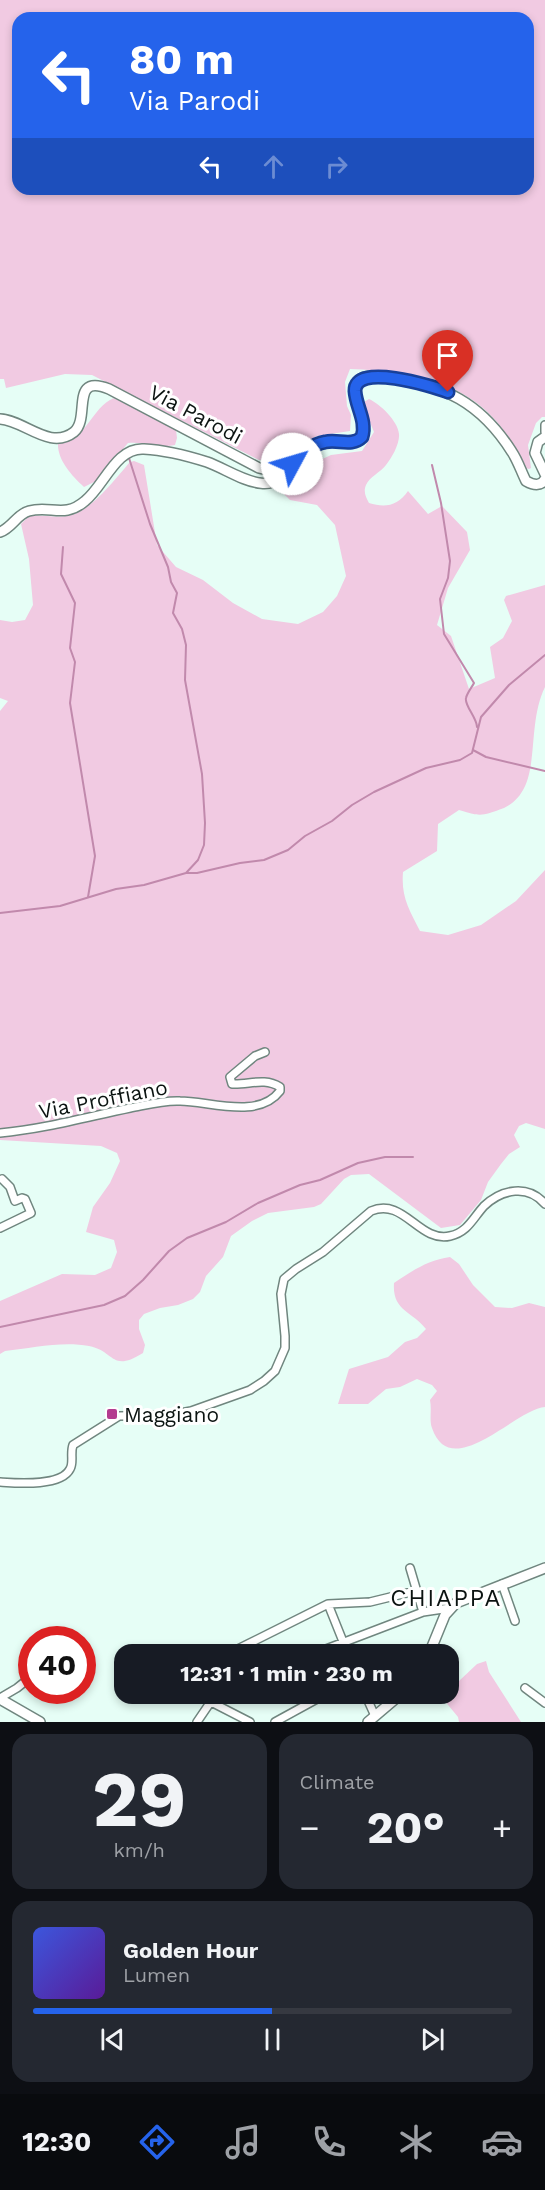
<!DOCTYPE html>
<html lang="en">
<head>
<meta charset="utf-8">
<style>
	:root { --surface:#171b24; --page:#242831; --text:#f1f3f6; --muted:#9ea1a6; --line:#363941; --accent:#2563eb }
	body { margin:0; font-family:"Work Sans",sans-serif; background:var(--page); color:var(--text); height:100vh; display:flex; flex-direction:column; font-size:22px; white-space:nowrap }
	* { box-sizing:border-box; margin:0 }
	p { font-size:20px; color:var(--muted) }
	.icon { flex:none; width:33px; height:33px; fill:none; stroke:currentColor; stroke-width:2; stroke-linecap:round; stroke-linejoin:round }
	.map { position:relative; height:1722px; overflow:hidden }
	.drawer { display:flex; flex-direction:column; gap:12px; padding:12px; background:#0d0f14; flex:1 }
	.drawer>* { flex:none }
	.guide { position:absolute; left:12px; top:12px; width:522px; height:183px; border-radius:18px; box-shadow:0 3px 9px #0003; background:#2563eb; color:#fff; overflow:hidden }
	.speed { position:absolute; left:18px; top:1626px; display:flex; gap:12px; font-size:30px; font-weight:700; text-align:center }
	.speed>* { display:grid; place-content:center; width:78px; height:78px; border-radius:50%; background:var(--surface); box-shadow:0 3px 9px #0003; line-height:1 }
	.speed .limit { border:9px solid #d22; background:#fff; color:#111 }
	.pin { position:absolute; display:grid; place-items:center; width:51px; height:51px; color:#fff; margin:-62px -26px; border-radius:50% 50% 50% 0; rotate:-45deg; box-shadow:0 0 6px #0007 }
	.pin .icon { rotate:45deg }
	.me { position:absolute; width:66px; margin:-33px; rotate:51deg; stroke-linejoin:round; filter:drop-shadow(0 0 4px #0008) }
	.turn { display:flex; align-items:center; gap:21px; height:126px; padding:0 18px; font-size:27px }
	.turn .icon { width:78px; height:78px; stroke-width:2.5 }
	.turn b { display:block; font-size:42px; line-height:51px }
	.lanes { display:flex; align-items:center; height:57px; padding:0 18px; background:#0003; justify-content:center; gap:30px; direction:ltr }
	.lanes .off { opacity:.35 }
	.big { font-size:45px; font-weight:700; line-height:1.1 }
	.drawer .tile { flex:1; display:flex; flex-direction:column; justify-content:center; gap:9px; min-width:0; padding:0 21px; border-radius:18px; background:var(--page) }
	.drawer .dial { align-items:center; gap:0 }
	.dial b { font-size:78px; line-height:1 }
	.song { display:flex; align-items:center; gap:18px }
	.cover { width:72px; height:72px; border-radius:9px; background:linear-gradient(135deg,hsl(230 70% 55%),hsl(270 70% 35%)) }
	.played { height:6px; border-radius:3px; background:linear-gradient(90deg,var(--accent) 50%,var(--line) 50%) }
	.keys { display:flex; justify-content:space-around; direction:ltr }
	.heat { display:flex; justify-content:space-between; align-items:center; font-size:33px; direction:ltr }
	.drawer .tiles { flex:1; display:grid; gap:12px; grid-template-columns:1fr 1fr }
	.tile:last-child { grid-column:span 2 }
	.trip { position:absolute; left:114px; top:1644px; width:345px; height:60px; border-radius:18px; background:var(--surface); box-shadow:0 3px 9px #0003; font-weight:700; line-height:60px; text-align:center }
	.tab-bar { display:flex; height:96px; justify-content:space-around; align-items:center; background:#090b0e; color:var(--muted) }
	.tab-bar .icon { width:42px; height:42px }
	.tab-bar .current { color:var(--accent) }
	.tab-bar b { font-size:27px; color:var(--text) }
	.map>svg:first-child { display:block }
	.green { fill:#f1cae2; fill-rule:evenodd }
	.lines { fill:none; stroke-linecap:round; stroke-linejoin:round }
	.stream { stroke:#c189ac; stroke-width:2 }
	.street-casing { stroke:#70867f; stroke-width:10 }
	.secondary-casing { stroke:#70867f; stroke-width:12 }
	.street { stroke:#fff; stroke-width:7 }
	.secondary { stroke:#fff; stroke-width:9 }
	.route-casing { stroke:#184099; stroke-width:15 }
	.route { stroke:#2563eb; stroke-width:10 }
	.poi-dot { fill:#b43c90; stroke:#fff; stroke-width:2 }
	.labels { text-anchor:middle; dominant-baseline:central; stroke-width:6; stroke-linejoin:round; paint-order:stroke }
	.street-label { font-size:21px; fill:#0b1311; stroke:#fff }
	.poi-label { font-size:21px; fill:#0b1311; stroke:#fff; text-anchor:start }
	.quarter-label { font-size:24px; letter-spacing:1.5px; fill:#0b1311; stroke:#fff }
</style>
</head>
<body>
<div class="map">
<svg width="545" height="1722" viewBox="0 0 545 1722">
	<rect width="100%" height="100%" fill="#e6fef6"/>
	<path class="green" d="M0 0H545V417H542L536 423 528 445 531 468 529 469 525 468C491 388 430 372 350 369L345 382 347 406 351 415 350 431 317 436 291 450 279 460H259L92 375 65 374 6 388 4 379H0ZM18 18H528V189H18Z
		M114 398 176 430 177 438 175 445C159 449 144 441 128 443L96 481 84 487C72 476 57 460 58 443 85 444 91 407 114 398Z
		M369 399C380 404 398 421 399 434 400 443 392 458 386 465 381 472 369 477 366 485 363 492 366 497 369 503 385 508 398 506 408 491L428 514 442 506 467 532 470 550 448 588 437 625 451 636 469 689 495 678 490 647 503 638 512 621 504 600 506 596 545 585V687C524 730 545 788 504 808 482 816 481 817 459 810L438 824 437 851 403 872C401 897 409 909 420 931L448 935 481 925 516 901 545 870V1129L526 1123 519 1126 514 1135 520 1147 509 1154 501 1164 488 1182 481 1200 460 1225 441 1228 369 1174 351 1175 344 1179 321 1204 314 1207 268 1213 252 1221 231 1236 223 1257 206 1276 200 1292 193 1299 178 1305 160 1308 144 1314 139 1320V1329L145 1345 143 1353C111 1373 115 1351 89 1346 62 1341 32 1348 5 1351L0 1354V1301L62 1274 95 1275 111 1268 117 1252 114 1240 86 1232 93 1207 110 1183 120 1161 117 1153 101 1146 0 1140V711L8 701 0 698V620L12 622 25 620 33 605 29 559 21 524 29 516C41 514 54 518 67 516 90 513 115 479 130 462L134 461 144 465 157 545 176 567 203 580 233 603 262 619 298 624 323 612 337 596 346 576 335 525 317 505 290 500 283 493 300 482 314 463 331 455 362 451 374 432 364 408V402Z
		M450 1257 459 1264 473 1285 495 1307 512 1308 529 1303 545 1307V1407C517 1408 451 1484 432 1428 429 1420 432 1410 430 1400L437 1391 432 1385 417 1379 400 1387 386 1389 368 1404H338L349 1369 388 1357 405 1342 417 1338 426 1329C412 1311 392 1311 394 1283 412 1271 428 1260 450 1257Z
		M486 1661 489 1672 521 1722H459L458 1717 439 1694H448L449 1678 459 1681 477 1664Z"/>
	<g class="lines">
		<path class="stream" d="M129 458 150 524 168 567 171 582 177 593 173 613 182 629 186 645 185 680 202 774 205 823 204 845 198 860 186 873
			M432 465 441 503 450 561 448 578 440 599 444 634 474 683C472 687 467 693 466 698 464 705 477 718 477 727
			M63 547 61 574 75 603 70 648 75 662 70 703 95 856 88 897
			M473 750 486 757 545 771
			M0 913 60 906 116 889 144 885 186 873H197L240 863 264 860 288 850 305 836 332 821 352 805 374 792 426 768 460 760 472 753 481 717 509 685 545 655
			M0 1327 104 1305 125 1296 143 1280 169 1251 187 1238 226 1222 258 1203 300 1185 320 1180 358 1163 385 1157H413"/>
		<g class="street-casing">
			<path id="street" d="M545 425V432
				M0 1133C44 1129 87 1117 130 1108 146 1105 164 1100 180 1101 209 1101 258 1120 280 1091V1087C264 1077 249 1085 232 1084L230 1077 255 1056 265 1052
				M0 1228 31 1213 25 1199 22 1198 15 1201 10 1187 2 1179
				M0 1482C16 1483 61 1487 70 1469 74 1463 70 1453 73 1445L119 1416 170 1415 191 1411 250 1390 264 1381 275 1371 285 1348V1336L281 1294 284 1279 296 1269 323 1252 371 1211C404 1197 419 1243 450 1236 468 1232 473 1218 484 1206 502 1189 528 1184 545 1204
				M410 1568 423 1612
				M502 1584 515 1621
				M328 1604 348 1654
				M228 1654 248 1644
				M252 1654 248 1644 328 1604 370 1602 415 1591
				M313 1654 423 1612 450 1608
				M525 1688 545 1703
				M365 1694 375 1716
				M0 1698 17 1688 32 1676
				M211 1702 250 1722
				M197 1722 216 1694
				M275 1722 326 1694"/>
		</g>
		<g class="secondary-casing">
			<path id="secondary" d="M0 419C24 420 50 451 74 432 91 418 69 373 109 389L259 468C290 477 295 454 319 444 331 439 351 446 360 440 374 429 348 398 357 383 362 373 378 377 387 378 444 384 481 403 512 452 518 461 521 471 526 481 533 485 541 487 545 479
				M545 437 538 442 535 453 545 474
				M0 532C12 528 17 514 29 511 51 505 64 519 85 501 104 486 116 447 144 449 164 450 188 456 207 462 233 471 271 503 291 466
				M429 1654 445 1615 456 1603 545 1568
				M0 1699 40 1722
				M368 1722 401 1694"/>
		</g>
		<use href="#street" class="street"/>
		<use href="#secondary" class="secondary"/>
	</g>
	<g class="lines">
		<g class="route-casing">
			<path id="route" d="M292 464C301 455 312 444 325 442 338 439 352 447 362 437 367 421 356 407 355 391 354 362 432 386 448 392"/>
		</g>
		<use href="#route" class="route"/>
	</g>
	<rect class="poi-dot" x="106" y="1408" width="12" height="12" rx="3"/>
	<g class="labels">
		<g class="street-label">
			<text transform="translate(196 414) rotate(28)">Via Parodi</text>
			<text transform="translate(103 1099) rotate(-11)">Via Proffiano</text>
		</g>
		<g class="poi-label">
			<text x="124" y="1414">Maggiano</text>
		</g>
		<g class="quarter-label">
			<text x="446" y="1598">CHIAPPA</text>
		</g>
	</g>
</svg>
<div class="speed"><div class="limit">40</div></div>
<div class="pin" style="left:448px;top:392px;background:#d93025"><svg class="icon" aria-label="arrive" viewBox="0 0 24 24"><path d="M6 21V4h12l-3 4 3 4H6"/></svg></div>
<svg class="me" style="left:292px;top:464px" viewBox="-20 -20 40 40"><circle r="19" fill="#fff"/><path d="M0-13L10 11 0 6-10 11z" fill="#2563eb"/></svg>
<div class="trip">12:31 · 1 min · 230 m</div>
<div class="guide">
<div class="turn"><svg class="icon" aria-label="left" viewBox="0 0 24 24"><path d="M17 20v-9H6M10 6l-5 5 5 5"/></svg><div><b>80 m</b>Via Parodi</div></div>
<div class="lanes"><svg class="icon" aria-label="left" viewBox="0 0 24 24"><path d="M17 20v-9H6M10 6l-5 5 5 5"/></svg><svg class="icon off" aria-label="ahead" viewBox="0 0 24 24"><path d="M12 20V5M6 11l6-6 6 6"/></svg><svg class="icon off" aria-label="right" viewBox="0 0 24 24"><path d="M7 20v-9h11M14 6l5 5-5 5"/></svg></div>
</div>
</div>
<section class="drawer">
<div class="tiles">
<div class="tile dial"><b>29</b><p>km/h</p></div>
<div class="tile"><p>Climate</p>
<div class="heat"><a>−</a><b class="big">20°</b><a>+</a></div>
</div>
<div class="tile">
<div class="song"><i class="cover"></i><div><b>Golden Hour</b><p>Lumen</p></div></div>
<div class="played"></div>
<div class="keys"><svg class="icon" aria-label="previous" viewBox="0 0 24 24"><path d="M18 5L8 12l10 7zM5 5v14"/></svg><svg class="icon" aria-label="pause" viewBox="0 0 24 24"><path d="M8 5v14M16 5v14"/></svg><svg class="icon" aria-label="next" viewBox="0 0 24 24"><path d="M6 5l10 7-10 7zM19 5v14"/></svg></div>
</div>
</div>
</section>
<nav class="tab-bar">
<b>12:30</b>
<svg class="icon current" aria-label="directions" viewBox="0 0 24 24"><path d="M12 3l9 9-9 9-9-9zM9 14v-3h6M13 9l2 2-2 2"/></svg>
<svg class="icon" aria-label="music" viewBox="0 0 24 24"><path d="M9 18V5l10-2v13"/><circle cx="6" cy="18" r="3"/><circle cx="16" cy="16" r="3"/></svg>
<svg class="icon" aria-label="phone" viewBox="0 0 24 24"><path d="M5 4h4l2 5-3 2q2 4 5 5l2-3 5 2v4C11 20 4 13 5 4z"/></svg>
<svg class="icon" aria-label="climate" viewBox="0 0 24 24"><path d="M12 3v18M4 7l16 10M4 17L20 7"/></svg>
<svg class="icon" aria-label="car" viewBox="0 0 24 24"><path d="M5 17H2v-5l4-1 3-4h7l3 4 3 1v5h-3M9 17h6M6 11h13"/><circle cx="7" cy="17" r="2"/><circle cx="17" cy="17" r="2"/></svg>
</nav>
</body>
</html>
